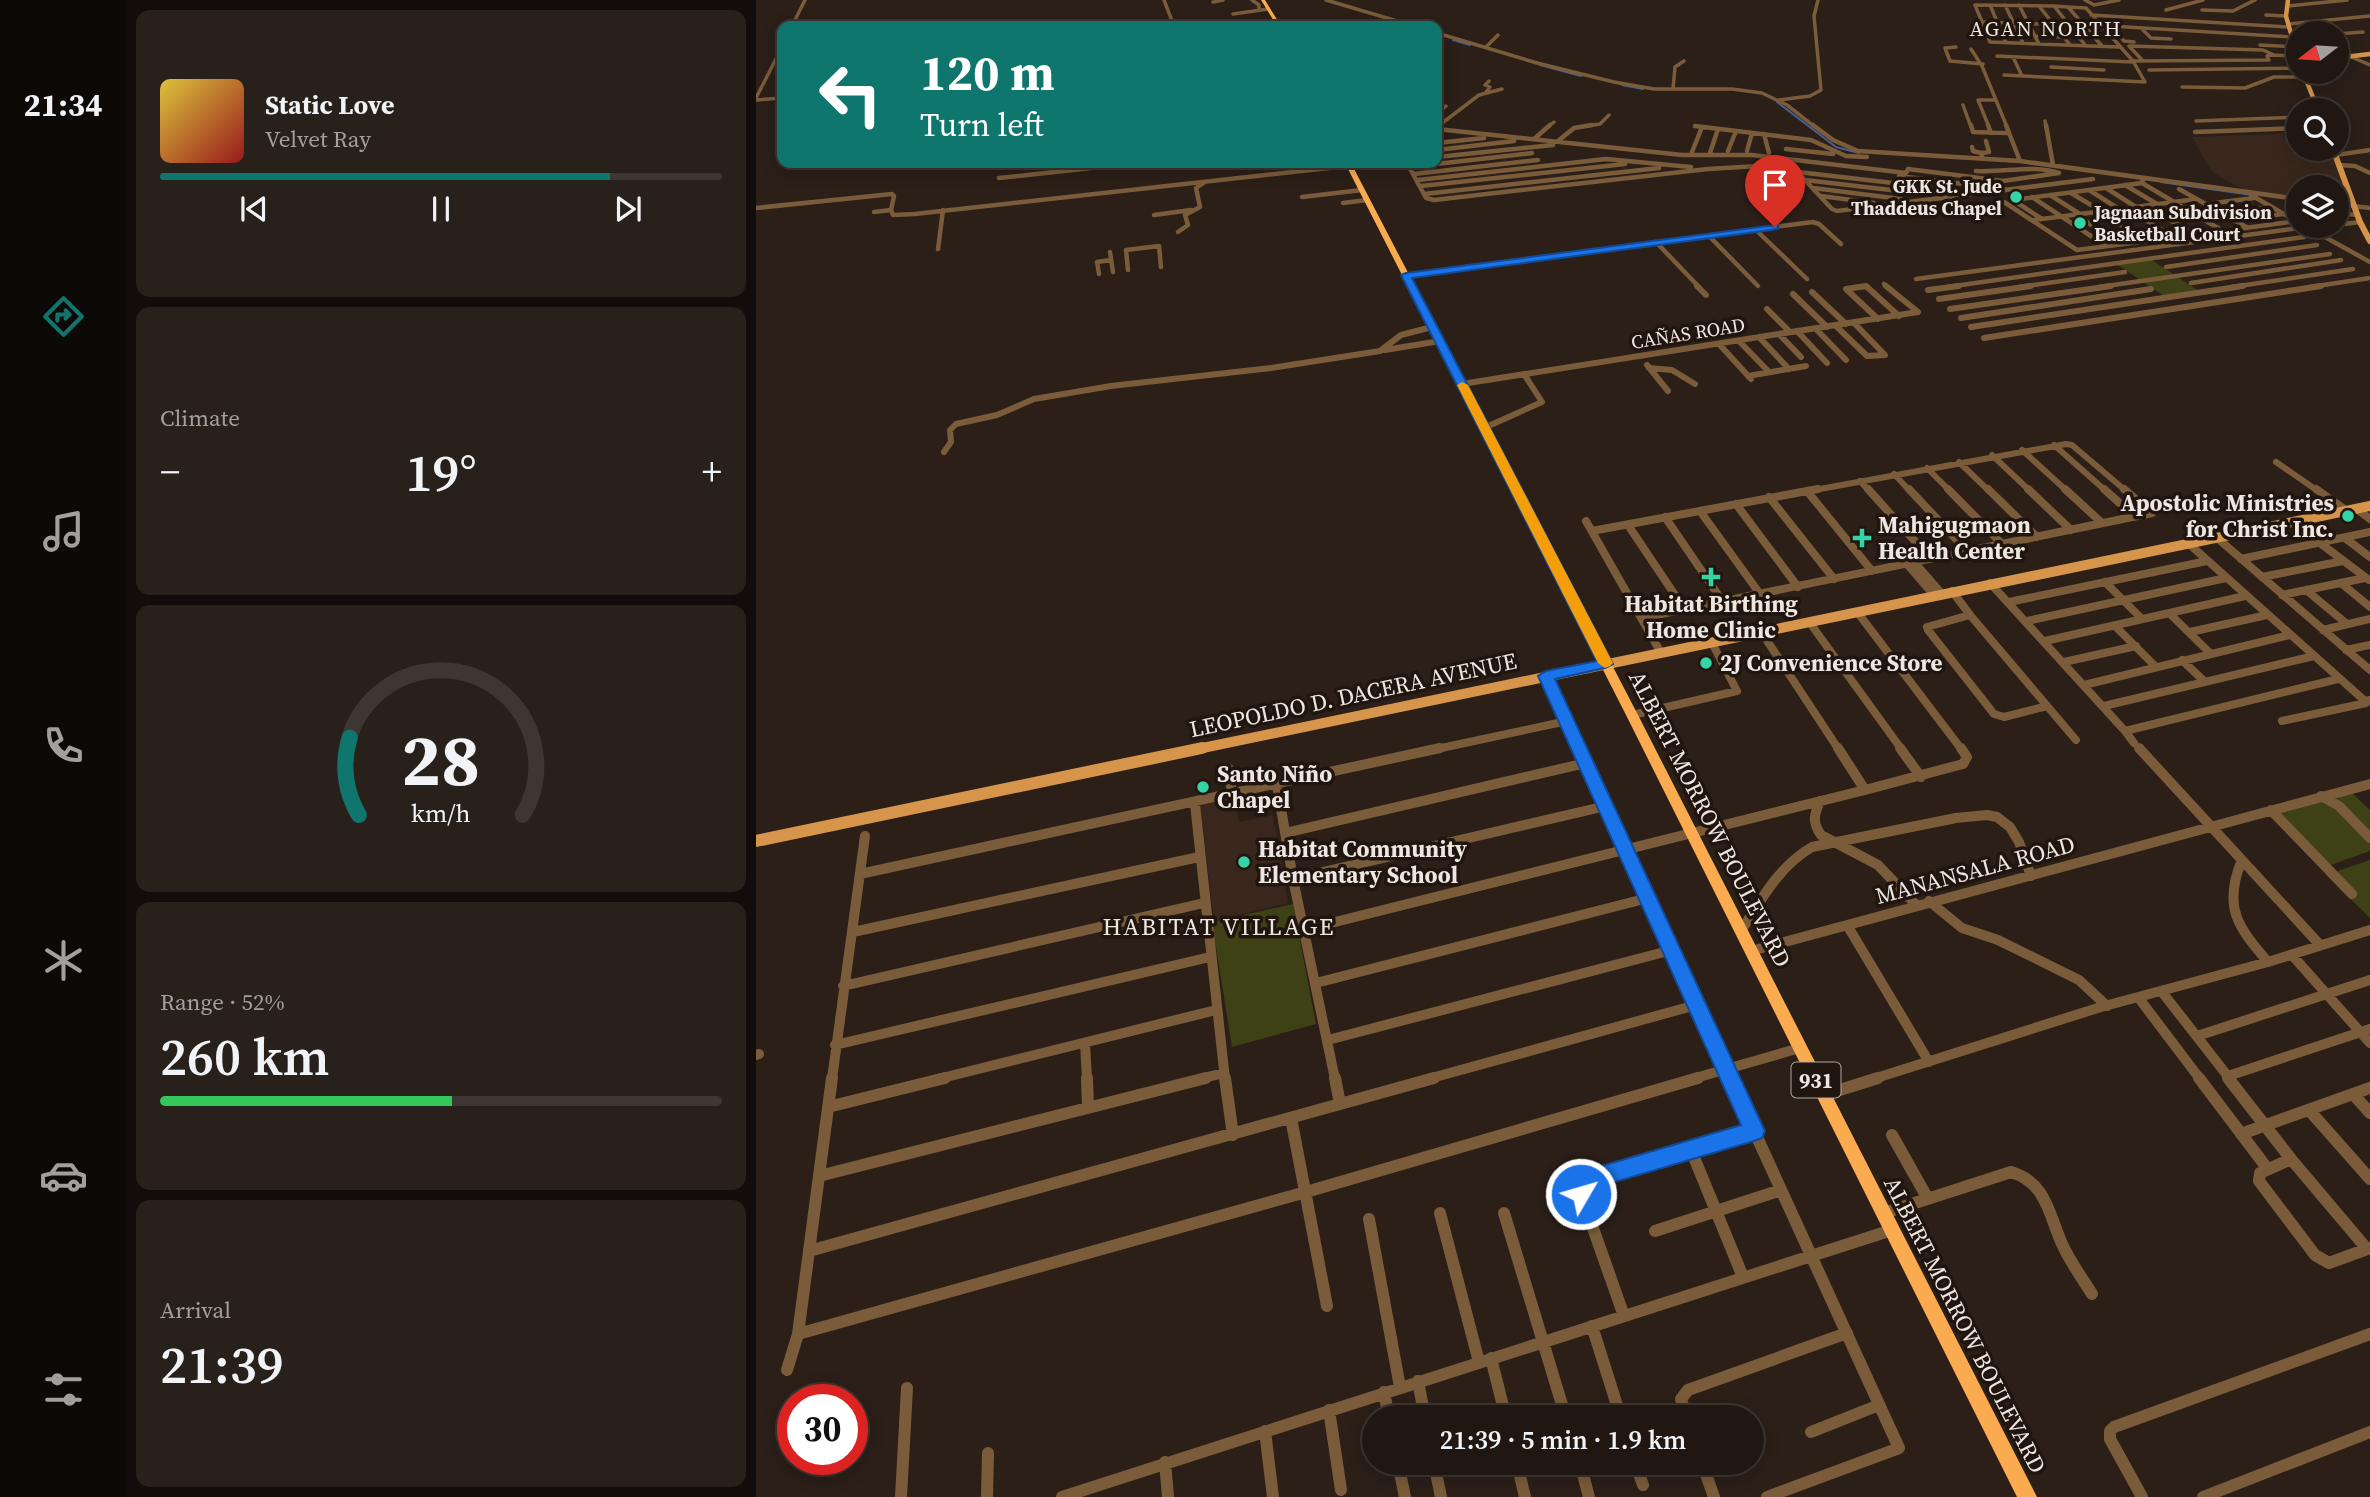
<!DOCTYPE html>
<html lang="en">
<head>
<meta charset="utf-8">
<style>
	:root { --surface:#201712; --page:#28201b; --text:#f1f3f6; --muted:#a29f9f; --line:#3d3632; --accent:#0f766e }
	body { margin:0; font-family:"Source Serif 4",serif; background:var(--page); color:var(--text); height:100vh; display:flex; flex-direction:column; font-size:26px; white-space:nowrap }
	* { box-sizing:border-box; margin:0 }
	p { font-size:23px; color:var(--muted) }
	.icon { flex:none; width:38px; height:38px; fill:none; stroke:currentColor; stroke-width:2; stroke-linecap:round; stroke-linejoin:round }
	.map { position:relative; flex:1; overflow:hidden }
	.side { display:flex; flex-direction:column; gap:10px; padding:10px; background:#120d0a; width:630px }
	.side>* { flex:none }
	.guide { position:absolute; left:21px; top:21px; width:665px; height:147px; border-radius:14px; box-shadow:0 4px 18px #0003,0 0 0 2px var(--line); background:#0f766e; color:#fff; overflow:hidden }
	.needle { width:46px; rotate:253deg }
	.controls { position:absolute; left:1530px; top:21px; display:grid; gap:14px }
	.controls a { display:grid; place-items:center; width:63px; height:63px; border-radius:50%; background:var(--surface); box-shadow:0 4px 18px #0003,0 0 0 2px var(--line); font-size:35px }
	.speed { position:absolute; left:21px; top:1384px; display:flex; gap:14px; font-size:35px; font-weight:700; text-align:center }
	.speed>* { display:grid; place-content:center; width:91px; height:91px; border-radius:50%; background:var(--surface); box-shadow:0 4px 18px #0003,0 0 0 2px var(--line); line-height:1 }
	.speed .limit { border:10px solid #d22; background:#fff; color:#111 }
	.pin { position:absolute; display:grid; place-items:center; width:60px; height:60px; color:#fff; margin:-72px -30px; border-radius:50% 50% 50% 0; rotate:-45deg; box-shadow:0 0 7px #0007 }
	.pin .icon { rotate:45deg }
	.me { position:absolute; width:77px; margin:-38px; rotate:52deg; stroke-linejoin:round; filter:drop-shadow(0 0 5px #0008) }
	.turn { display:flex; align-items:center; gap:24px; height:147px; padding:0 28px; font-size:32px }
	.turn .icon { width:91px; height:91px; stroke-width:2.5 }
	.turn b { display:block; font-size:49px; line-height:60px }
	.big { font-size:52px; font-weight:600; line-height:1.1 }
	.side .widget { flex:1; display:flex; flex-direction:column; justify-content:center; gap:10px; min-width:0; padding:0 24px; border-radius:14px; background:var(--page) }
	.side .dial { align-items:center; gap:0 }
	.dial svg { height:182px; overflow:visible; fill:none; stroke:var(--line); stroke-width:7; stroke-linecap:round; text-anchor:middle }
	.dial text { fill:var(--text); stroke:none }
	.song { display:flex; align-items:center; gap:21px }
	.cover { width:84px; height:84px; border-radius:10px; background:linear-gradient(135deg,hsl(50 70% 55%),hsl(0 70% 35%)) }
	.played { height:7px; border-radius:4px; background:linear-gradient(90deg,var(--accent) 80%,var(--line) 80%) }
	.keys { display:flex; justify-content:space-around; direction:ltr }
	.heat { display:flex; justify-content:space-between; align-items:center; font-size:38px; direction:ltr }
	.charge { height:10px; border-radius:5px; background:linear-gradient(90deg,#34c759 52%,var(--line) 0) }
	.trip { position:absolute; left:606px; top:1405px; width:402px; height:70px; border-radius:35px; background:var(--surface); box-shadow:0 4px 18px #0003,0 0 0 2px var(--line); font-weight:600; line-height:70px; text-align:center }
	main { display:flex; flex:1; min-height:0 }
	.dock { display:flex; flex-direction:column; width:126px; justify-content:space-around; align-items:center; background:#0d0907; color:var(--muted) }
	.dock .icon { width:49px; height:49px }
	.dock .current { color:var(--accent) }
	.dock b { font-size:32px; color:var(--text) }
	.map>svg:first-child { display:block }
	.built { fill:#39271d }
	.green { fill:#3e4016 }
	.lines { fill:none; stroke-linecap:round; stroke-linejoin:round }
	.stream { stroke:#45628f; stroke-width:2 }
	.minor-far5 { stroke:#7b5c3a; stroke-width:3.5 }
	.minor-far4 { stroke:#7b5c3a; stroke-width:4.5 }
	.minor-far3 { stroke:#7b5c3a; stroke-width:6 }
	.minor-far2 { stroke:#7b5c3a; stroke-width:8 }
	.minor-far1 { stroke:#7b5c3a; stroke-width:10 }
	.minor { stroke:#7b5c3a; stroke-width:12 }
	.major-far3 { stroke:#d6954b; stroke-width:4.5 }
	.major-far2 { stroke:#d6954b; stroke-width:6 }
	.major-far1 { stroke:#d6954b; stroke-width:10 }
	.major { stroke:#d6954b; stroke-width:12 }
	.highway { fill:#faab50; fill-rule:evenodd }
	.route { fill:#1a73e8; stroke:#114b97; stroke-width:2 }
	.slow { fill:#f59e0b }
	.poi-dot { fill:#35d4a7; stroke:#21150f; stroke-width:2.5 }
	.labels { text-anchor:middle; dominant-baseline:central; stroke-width:7; stroke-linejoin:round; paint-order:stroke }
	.far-poi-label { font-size:19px; font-weight:bold; fill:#eee6e1; stroke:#21150f; text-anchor:end }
	.far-street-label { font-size:19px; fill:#eee6e1; stroke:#21150f }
	.far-neighbourhood-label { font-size:21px; letter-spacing:2px; fill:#eee6e1; stroke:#21150f }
	.shield { fill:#21150f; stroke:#b0a7a2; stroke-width:2 }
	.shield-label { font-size:21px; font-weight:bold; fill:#eee6e1 }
	.poi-label { font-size:23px; font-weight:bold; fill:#eee6e1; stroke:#21150f; text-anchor:start }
	.street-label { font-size:23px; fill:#eee6e1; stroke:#21150f }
	.neighbourhood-label { font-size:24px; letter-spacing:2px; fill:#eee6e1; stroke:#21150f }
</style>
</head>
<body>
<main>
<nav class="dock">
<b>21:34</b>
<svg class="icon current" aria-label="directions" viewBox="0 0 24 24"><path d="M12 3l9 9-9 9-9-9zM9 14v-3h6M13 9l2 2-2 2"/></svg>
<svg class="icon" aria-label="music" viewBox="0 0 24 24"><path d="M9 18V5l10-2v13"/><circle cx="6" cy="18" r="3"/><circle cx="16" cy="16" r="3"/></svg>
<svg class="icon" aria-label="phone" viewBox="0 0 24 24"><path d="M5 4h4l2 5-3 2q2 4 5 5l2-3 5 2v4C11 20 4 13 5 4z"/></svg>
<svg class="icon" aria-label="climate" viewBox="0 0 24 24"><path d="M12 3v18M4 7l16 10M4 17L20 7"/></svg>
<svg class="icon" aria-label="car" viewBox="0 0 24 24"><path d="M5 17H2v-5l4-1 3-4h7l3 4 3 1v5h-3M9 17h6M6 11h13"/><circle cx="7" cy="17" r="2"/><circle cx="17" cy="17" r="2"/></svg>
<svg class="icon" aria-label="filters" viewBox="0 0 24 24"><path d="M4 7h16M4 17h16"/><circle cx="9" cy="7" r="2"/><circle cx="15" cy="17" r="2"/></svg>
</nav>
<section class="side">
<div class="widget">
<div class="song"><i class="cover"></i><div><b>Static Love</b><p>Velvet Ray</p></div></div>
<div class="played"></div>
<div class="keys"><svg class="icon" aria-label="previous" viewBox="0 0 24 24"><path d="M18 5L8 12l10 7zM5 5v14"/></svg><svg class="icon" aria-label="pause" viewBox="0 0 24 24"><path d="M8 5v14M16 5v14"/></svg><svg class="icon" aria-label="next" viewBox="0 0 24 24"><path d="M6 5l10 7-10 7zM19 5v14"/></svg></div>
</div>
<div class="widget"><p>Climate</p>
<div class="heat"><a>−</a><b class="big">19°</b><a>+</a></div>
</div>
<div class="widget dial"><svg viewBox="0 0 100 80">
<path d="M14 69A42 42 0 1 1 86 69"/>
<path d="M14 69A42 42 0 0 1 10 35" stroke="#0f766e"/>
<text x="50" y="56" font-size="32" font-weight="700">28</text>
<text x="50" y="72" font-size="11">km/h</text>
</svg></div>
<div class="widget"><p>Range · 52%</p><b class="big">260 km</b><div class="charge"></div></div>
<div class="widget"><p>Arrival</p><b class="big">21:39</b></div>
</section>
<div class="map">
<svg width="1614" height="1497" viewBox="0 0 1614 1497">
	<rect width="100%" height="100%" fill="#2b1f18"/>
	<path class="built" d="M1542 133V149H1576L1596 203 1580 201V187H1542V197L1490 191 1456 172 1436 137Z
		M478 798 483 822 517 815 532 903 458 921 444 806Z"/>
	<path class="green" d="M1396 260 1443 291 1408 296 1362 265Z
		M1595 792 1614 810V851L1566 868 1512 815Z
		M1614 860V918L1570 875Z
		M537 904 560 1024 476 1047 456 922Z"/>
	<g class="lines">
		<path class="stream" d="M697 40 714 45
			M784 65 825 76
			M866 85 887 89
			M1021 102 1080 147 1103 153
			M1405 182 1496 195"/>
		<path class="minor-far5" d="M408 0 418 26
			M496 0 503 5V9
			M570 0 658 26
			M1329 0 1338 5 1363 0
			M457 2 467 0
			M1234 5 1250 43
			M1249 5 1267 43
			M1263 5 1283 44
			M1283 6 1314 45
			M1532 6 1591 0
			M1312 7 1330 8 1377 61 1513 60 1511 56 1514 55 1541 56
			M1410 10 1447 0
			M1446 10 1477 11 1499 0
			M477 14 512 9
			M1335 15 1533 27
			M1510 15 1530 16
			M1226 22 1219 5 1298 6
			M1352 23 1354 26 1535 37
			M1532 24 1614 16
			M36 26 49 0
			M1345 26 1226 22 1234 42 1363 47
			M1354 26 1368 41 1378 42
			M1385 28 1395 38 1415 39
			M681 33 781 63 858 82 898 89H976L1006 93 1031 105 1059 127
			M1580 34 1607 32
			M1279 36 1307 37
			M1504 45 1539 47
			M1330 46 1298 6 1312 7 1346 46
			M730 47 742 35
			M1200 47 1189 48 1194 61 1227 64
			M1215 49 1226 66 1251 127
			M1241 56 1377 62
			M1593 56 1614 65
			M1257 57 1266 76
			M1387 61 1373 46 1507 50 1518 55
			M1295 67 1348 70
			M1393 70 1542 68
			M1248 75 1389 82 1377 61
			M1426 87 1489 88 1518 77H1549
			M917 89 919 67 928 61
			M730 92 734 87 729 85 733 81
			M0 98 26 47
			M0 100 26 98
			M1023 100 1054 96 1065 90 1058 16 1062 0
			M1207 105 1215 127
			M681 113 690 106
			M1289 121 1290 127
			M1440 121 1542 117
			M939 126 948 127
			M681 127 723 95 746 89
			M792 127 798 122
			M824 127 844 124 853 115
			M1233 127 1222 100H1240"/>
		<path class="minor-far4" d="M1057 125 1077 140 1102 151 1264 161 1542 199
			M1215 125 1217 132 1251 133
			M1232 125 1235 133
			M1250 125 1264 161
			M1290 125 1297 165
			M939 126 1055 140 1090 156 1111 157
			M681 127 683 125
			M681 129 926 155H996L1150 173 1152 169 1247 181 1303 173C1277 164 1247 173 1220 171
			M1439 132 1542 128
			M1008 134 1013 153
			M778 139 794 125
			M802 141 818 128 836 125
			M681 143 728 138
			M1216 147 1217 151 1225 153 1226 156
			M1030 149 1077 154
			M681 150 758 141
			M972 151 980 131
			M991 151 996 133
			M936 152 946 127
			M954 153 962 129
			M1225 153 1233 152 1230 141
			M1580 155 1614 150
			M681 157 797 145
			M651 163 670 198 678 200 952 169 1036 164
			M1033 163 1076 209 1081 211 1337 179
			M498 165 517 163
			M614 165 642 163
			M1583 165 1599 166 1614 173
			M654 167 776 153
			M1042 172 1172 187
			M658 174 782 160
			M1143 176 1249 189
			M243 178 381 163
			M1387 179 1386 183 1467 231 1541 221
			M662 180 850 159 935 167
			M1049 180 1169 194
			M1369 185 1401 204
			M665 186 869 164
			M1057 188 1145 199
			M1350 188 1380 207
			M1423 189 1492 228
			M1333 190 1363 209
			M1315 193 1345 211
			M668 194 903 168
			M1294 195 1324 214
			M1495 195 1540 221
			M1065 196 1118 203
			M546 197 606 190
			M1276 197 1350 246
			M1257 200 1386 183
			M1257 200 1286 219
			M1248 202 1321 250 1439 235
			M587 203 611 200
			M1451 204 1498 198
			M1580 204 1614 208
			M1391 206 1439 235
			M0 208 136 194 138 196 135 210
			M1370 208 1419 238
			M118 212 135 210 137 215 159 214 618 163
			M1344 212 1389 241
			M1467 213 1514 207
			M1580 213 1602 215
			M398 215 435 210
			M1320 215 1365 244
			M1278 220 1441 199
			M1478 220 1527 214
			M1580 225 1604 222
			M1549 226 1614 262
			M1000 230 1051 279
			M422 232 432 225 429 215 444 207 440 188 449 182
			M953 236 1002 286
			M900 242 943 287
			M182 249 187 210
			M354 252 357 272
			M1410 267 1561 245
			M372 270 370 250 403 246 405 267
			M343 274 341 262 355 260
			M650 275 1057 222 1063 224 1085 244
			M1160 279 1551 227
			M1435 283 1585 260
			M1128 284 1132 287
			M1101 287H1112
			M1191 287 1548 237
			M1263 287 1369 272
			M1343 287 1574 254
			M1476 287 1597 269
			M1554 287 1614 278"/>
		<path class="minor-far3" d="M941 286 950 295
			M1130 286 1162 312
			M1172 290 1203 286
			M1056 292 1090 324
			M1037 294 1071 327
			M1183 299 1275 286
			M1011 309 1034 332
			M1194 309 1355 286
			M1205 318 1395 289
			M1122 319 1090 289 1110 286 1143 316
			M1080 326 1111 356 1129 355 1098 323
			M1215 327 1487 286
			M1060 329 1090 360
			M1041 331 1071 363
			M1023 334 1045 357
			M1003 337 1033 369
			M1228 338 1565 286
			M983 341 1013 372
			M963 344 995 379
			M629 350 684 341
			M891 365 912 391
			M893 368 916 370 939 384
			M992 376 1050 366
			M706 384 1162 312
			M728 428 786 402 768 374
			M1298 445 1350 491
			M1266 450 1311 491
			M188 452 195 442 194 430 200 424 241 415 278 399 355 386 515 368 624 351 645 335 676 327
			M1236 455 1274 491
			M1203 462 1233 491
			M1520 462 1562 491
			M1171 468 1194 491
			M1138 474 1154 491
			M1104 481 1113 491
			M1053 491 1310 444 1316 445 1370 491"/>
		<path class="minor-far2" d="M1112 489 1175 559
			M1153 489 1212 552
			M1192 489 1247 545
			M1232 489 1281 537
			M1272 489 1315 530
			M1309 489 1346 523
			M1348 489 1379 517
			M1368 489 1396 513
			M1560 489 1591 511
			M1051 491 1116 571
			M1013 497 1078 579
			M980 504 1042 587
			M1601 509 1614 519
			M944 511 1004 594
			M909 517 967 602
			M830 521 905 653
			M872 525 929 610
			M836 531 1062 489
			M1460 537 1614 670
			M1589 538 1614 557
			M1432 543 1609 701 1614 700
			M1564 543 1613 580
			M1485 559 1614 532
			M1158 562 1186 594
			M1151 564 1178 595
			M1506 577 1587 561
			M1349 582 1386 619
			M1234 583 1369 731 1582 679
			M1585 583 1614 607
			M1550 590 1591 624
			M1196 591 1214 615 1171 627 1172 630 1238 714 1248 717 1291 706
			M1526 595 1609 578
			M1253 602 1451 561
			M1102 613 1206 750
			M1414 614 1454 653
			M1214 615 1320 740
			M886 618 1396 513
			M1271 621 1470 578
			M1054 623 1146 750
			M1359 626 1400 667
			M1567 630 1614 619
			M1434 632 1511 615
			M1006 633 1083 750
			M1289 641 1489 596
			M1590 650 1614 645
			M1426 660 1449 682
			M1308 662 1380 646
			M790 676 824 750
			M1328 685 1534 635
			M1348 706 1558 656
			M876 715 981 691 956 643
			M1526 721 1610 703
			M1369 731 1378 743
			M1383 748 1385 750
			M676 750 811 721"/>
		<path class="minor-far1" d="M823 748 974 1079
			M1082 748 1109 790 1207 764 1211 757 1205 748
			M1144 748 1165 777
			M1383 748 1564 945
			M473 769 476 795
			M521 785 537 879 579 1079
			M1565 796 1583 806 1614 838
			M1064 801C1058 815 1056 822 1065 835L1122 865 1160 905
			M439 804 469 1079
			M1515 810 1596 894
			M529 833 830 763
			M1485 862C1467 908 1482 927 1512 962
			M104 874 684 748
			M537 879 850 806
			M1173 901 1206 928 1242 940 1323 980 1351 1006
			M1091 925 1173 1062
			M547 930 1109 790
			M985 931C1005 900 1023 866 1056 847L1200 818 1231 815 1241 817 1254 827 1263 842 1275 876
			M97 932 443 857
			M995 951 1614 784
			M1536 955 1614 1043
			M560 983 892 898
			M87 986 448 903
			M1406 992 1474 1079
			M1382 997 1444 1079
			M1441 1036 1614 980
			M572 1040 916 950
			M329 1043 331 1079
			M79 1045 454 957
			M0 1055 3 1054
			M1472 1076 1614 1029
			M76 1079 109 836
			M182 1079 460 1010
			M443 1079 468 1073
			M672 1079 940 1005
			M936 1079 1044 1048
			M1117 1079 1345 1007 1512 962 1614 930"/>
		<path class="minor" d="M331 1078 332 1108
			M469 1078 477 1135
			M579 1078 584 1104
			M974 1078 1143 1448 1011 1497
			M1443 1078 1511 1168
			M1472 1078 1535 1159 1611 1249
			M1597 1094 1614 1113
			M1068 1095 1122 1078
			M72 1107 189 1078
			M1553 1110 1614 1179
			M535 1118 571 1306
			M1485 1134 1614 1088
			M1136 1135 1172 1199
			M935 1150 987 1277
			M1535 1159 1504 1173 1503 1181 1559 1255 1573 1263 1614 1248
			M63 1176 450 1078
			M684 1213 723 1362
			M748 1213 810 1418
			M1128 1213 1255 1172C1292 1183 1293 1217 1307 1246 1315 1263 1326 1278 1336 1294
			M613 1219 644 1387
			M899 1231 1025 1190
			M53 1251 678 1078
			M868 1316 825 1194V1185L832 1179 998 1131
			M836 1326 865 1418
			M42 1334 550 1192 942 1078
			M735 1358 750 1418
			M31 1370 42 1334 76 1078
			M662 1381 669 1418
			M628 1392 633 1418
			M573 1410 585 1490
			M931 1418 925 1399 932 1390 1091 1333
			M509 1431 517 1497
			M1055 1432 1123 1405
			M409 1462 412 1497
			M642 1463 649 1497
			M678 1463 685 1497
			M761 1463 769 1497
			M824 1463 833 1497
			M879 1463 887 1485
			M946 1463 958 1497
			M145 1497 151 1388
			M231 1497 232 1453
			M306 1497 1136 1230
			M1386 1497 1354 1439V1431L1358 1427 1614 1334
			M1447 1497 1614 1432"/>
		<path class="major-far3" d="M1532 0 1530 16 1542 58
			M1580 58 1614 54
			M1547 72 1562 110"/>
		<path class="major-far2" d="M1577 149 1604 222 1614 241"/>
		<path class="major-far1" d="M437 750 1614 506"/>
		<path class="major" d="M0 841 446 748"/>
		<path class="highway" d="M505 0H509L525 26H521Z
			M589 163H595L882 715 1281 1497H1261L870 715Z"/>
	</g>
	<path class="route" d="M1019 225H1022V229L656 278 857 664 849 668 799 679 1009 1131 1006 1138 998 1141 838 1188 833 1201 825 1204 817 1201 814 1194 817 1177 825 1172 985 1125 782 676 790 671 841 661 645 275 650 273Z"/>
	<path class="slow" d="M706 382 712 385 857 663 854 666 849 668 842 663 701 385Z"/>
	<g class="poi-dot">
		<circle cx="1260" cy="197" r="7"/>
		<circle cx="1324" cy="223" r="7"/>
		<circle cx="1592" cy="516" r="7"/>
		<path d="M1102.5 527.5h7v7h7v7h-7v7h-7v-7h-7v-7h7z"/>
		<path d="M951.5 566.5h7v7h7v7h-7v7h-7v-7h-7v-7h7z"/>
		<circle cx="950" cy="663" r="7"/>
		<circle cx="447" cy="787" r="7"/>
		<circle cx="488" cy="862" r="7"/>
	</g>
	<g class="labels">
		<g class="far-poi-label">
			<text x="1246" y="186">GKK St. Jude<tspan x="1246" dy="22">Thaddeus Chapel</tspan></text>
			<text x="1338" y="212" text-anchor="start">Jagnaan Subdivision<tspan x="1338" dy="22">Basketball Court</tspan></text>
		</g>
		<g class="far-street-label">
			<text transform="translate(932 333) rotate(-9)">CAÑAS ROAD</text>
		</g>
		<g class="far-neighbourhood-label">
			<text x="1290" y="28">AGAN NORTH</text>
		</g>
		<rect class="shield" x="1035.5" y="1062.5" width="49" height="35" rx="5"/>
		<g class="shield-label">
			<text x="1060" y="1080">931</text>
		</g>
		<g class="poi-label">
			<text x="1578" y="503" text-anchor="end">Apostolic Ministries<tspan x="1578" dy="26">for Christ Inc.</tspan></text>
			<text x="1122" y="525">Mahigugmaon<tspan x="1122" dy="26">Health Center</tspan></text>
			<text x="955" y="604" text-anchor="middle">Habitat Birthing<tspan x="955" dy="26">Home Clinic</tspan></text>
			<text x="964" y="663">2J Convenience Store</text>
			<text x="461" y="774">Santo Niño<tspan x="461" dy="26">Chapel</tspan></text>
			<text x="502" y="849">Habitat Community<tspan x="502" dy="26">Elementary School</tspan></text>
		</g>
		<g class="street-label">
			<text transform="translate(597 695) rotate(-12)">LEOPOLDO D. DACERA AVENUE</text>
			<text transform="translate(954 819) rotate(63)">ALBERT MORROW BOULEVARD</text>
			<text transform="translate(1219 870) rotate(-15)">MANANSALA ROAD</text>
			<text transform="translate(1209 1325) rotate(63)">ALBERT MORROW BOULEVARD</text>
		</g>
		<g class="neighbourhood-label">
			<text x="463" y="926">HABITAT VILLAGE</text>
		</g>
	</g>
</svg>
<div class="controls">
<a><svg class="needle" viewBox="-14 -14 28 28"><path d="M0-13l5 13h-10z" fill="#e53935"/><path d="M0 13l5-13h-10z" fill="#a29f9f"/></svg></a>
<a><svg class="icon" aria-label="search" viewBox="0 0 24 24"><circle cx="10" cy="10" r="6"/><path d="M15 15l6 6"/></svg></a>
<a><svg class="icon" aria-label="layers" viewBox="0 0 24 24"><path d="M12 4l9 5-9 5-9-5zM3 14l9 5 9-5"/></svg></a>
</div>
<div class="speed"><div class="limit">30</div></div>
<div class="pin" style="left:1019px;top:227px;background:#d93025"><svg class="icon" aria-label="arrive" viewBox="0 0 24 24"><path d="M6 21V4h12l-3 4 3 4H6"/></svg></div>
<svg class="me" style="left:825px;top:1194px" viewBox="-20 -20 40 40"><circle r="17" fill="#1a73e8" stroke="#fff" stroke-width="3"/><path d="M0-11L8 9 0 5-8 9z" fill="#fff"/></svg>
<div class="trip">21:39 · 5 min · 1.9 km</div>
<div class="guide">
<div class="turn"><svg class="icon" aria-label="left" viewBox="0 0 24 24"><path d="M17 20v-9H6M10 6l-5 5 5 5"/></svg><div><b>120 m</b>Turn left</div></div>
</div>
</div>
</main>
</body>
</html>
